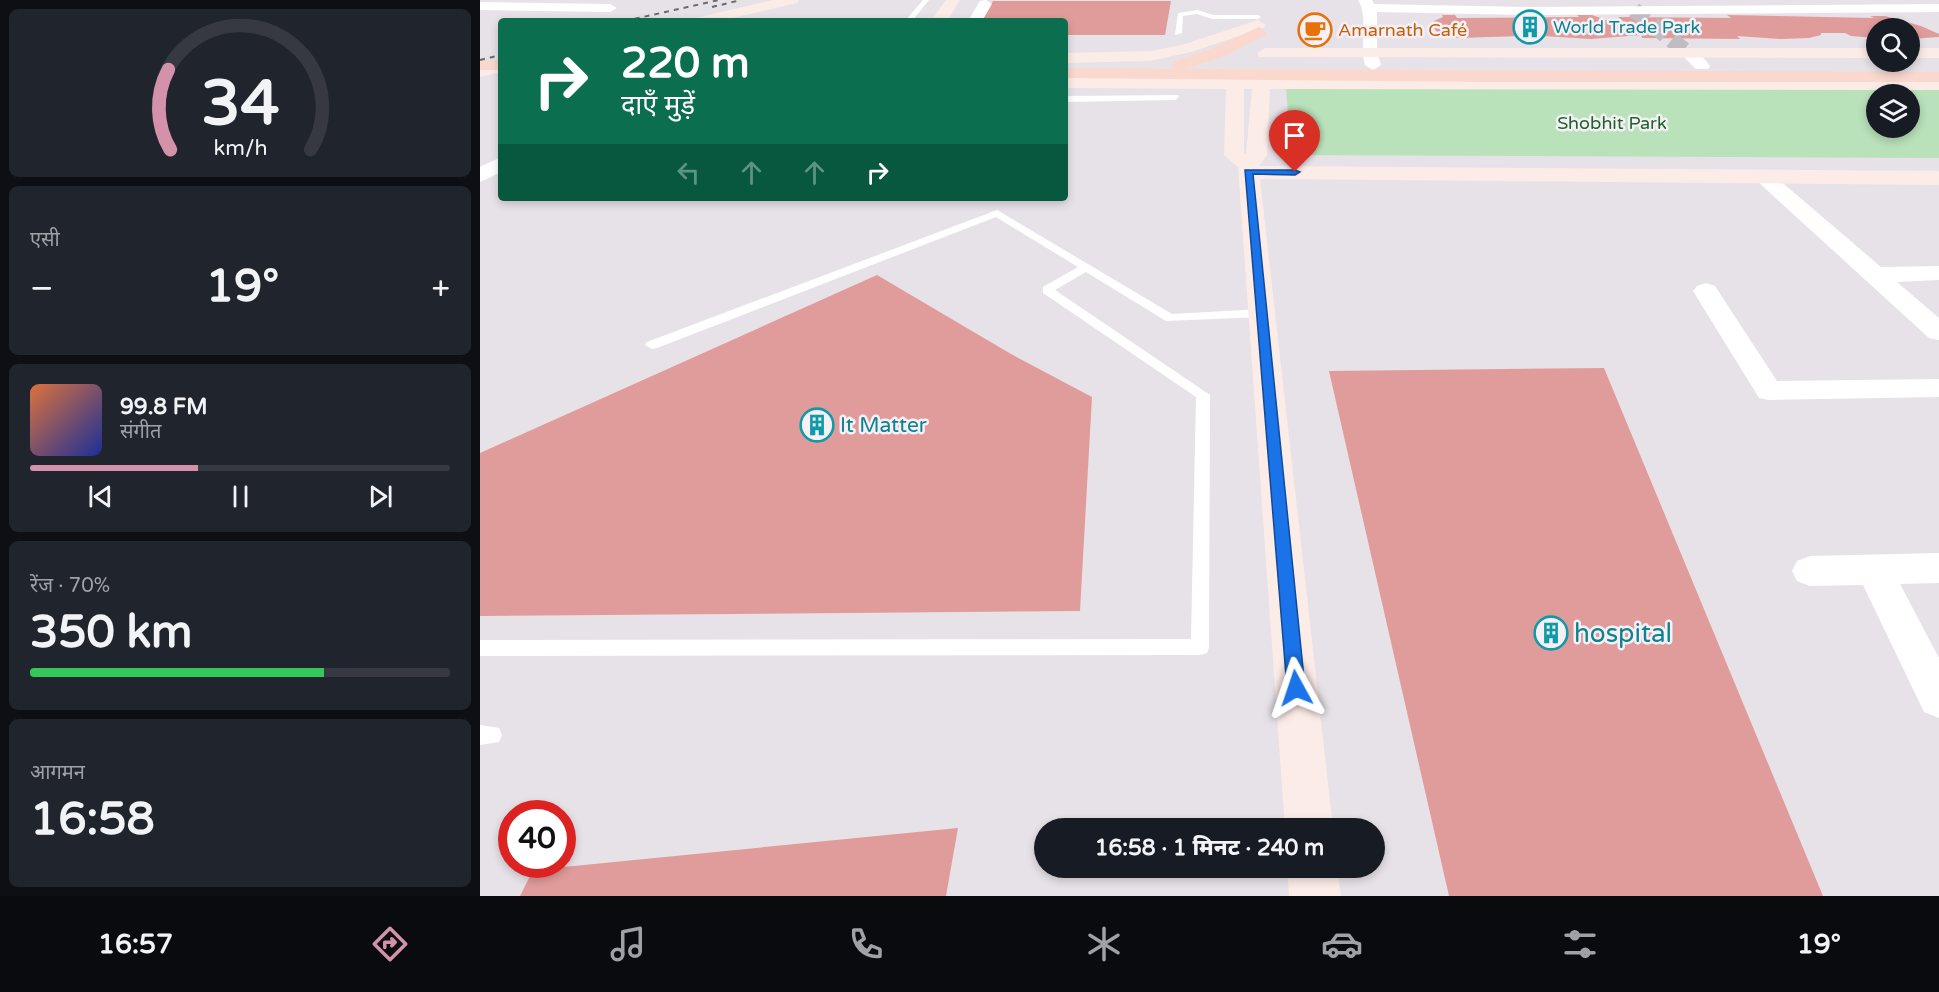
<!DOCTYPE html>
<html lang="hi">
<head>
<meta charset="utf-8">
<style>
	:root { --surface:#171b24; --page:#20242c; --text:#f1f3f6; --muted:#9ea1a6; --line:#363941; --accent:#d392aa }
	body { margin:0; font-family:"Varela Round","Noto Sans Devanagari",sans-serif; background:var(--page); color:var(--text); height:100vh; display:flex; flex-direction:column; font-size:22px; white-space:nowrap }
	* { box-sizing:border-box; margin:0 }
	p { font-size:20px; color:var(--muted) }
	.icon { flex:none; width:33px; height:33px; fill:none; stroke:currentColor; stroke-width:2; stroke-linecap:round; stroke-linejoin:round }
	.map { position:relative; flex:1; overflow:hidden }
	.details { display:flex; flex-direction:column; gap:9px; padding:9px; background:#0d0f14; width:480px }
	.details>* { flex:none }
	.guide { position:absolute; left:18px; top:18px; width:570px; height:183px; border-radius:6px; box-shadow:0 3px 9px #0003; background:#0b6e4f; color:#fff; overflow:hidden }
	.fabs { position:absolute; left:1386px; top:18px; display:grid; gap:12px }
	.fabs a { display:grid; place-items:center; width:54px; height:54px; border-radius:50%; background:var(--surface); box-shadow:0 3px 9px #0003; font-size:30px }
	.speed { position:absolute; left:18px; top:800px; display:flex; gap:12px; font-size:30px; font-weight:700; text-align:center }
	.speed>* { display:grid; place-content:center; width:78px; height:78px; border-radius:50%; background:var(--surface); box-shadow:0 3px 9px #0003; line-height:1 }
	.speed .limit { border:9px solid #d22; background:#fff; color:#111 }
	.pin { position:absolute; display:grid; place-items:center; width:51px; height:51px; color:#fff; margin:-62px -26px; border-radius:50% 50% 50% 0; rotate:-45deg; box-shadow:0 0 6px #0007 }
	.pin .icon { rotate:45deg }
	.me { position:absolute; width:66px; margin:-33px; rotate:355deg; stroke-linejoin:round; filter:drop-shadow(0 0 4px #0008) }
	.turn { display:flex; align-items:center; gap:21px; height:126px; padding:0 24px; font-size:27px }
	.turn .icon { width:78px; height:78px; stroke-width:2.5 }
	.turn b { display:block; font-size:42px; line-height:51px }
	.lanes { display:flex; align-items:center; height:57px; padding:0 24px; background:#0003; justify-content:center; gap:30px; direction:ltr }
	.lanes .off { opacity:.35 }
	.big { font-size:45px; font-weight:800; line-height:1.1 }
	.details .widget { flex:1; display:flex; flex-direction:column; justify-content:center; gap:9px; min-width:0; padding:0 21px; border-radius:9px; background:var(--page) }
	.details .dial { align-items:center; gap:0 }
	.dial svg { height:156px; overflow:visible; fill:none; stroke:var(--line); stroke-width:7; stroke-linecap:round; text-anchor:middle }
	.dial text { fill:var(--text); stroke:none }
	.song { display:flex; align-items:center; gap:18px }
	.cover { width:72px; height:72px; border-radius:9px; background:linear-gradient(135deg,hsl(20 70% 55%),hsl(230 70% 35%)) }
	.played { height:6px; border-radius:3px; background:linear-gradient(90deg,var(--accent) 40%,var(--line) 40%) }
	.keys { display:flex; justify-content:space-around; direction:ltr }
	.heat { display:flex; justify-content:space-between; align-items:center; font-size:33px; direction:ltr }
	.charge { height:9px; border-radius:4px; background:linear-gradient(90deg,#34c759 70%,var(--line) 0) }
	.trip { position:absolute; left:554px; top:818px; width:351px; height:60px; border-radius:30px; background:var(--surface); box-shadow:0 3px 9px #0003; font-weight:800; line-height:60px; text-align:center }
	.dock { display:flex; height:96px; justify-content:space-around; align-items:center; background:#090b0e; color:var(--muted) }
	.dock .icon { width:42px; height:42px }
	.dock .on { color:var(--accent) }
	.dock b { font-size:27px; color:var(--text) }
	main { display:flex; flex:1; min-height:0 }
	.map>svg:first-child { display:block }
	.green { fill:#b9e1ba; fill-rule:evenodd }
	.building { fill:#e09c9a }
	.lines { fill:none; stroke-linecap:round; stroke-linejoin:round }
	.street-tunnel { stroke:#c0bcc1; stroke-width:16; stroke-dasharray:16 8; stroke-linecap:butt }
	.lane { fill:#fff; fill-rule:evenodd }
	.street { fill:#fff; fill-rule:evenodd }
	.secondary { fill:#fcece7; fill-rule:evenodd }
	.primary { fill:#fad8ce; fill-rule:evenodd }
	.rail { stroke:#6c696d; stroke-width:2; stroke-dasharray:5 5; stroke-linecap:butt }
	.route { fill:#1a73e8; stroke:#114b97; stroke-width:1.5 }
	.labels { text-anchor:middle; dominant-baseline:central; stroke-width:5; stroke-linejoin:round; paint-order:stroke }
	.far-culture-label { font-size:18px; fill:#0d838f; stroke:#f4f0f6; text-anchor:start }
	.far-food-label { font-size:18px; fill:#c56008; stroke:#f4f0f6; text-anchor:start }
	.far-park-label { font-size:18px; fill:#1f6329; stroke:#f4f0f6 }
	.culture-label { font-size:21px; fill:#0d838f; stroke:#f4f0f6; text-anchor:start }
	.near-culture-label { font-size:26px; fill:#0d838f; stroke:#f4f0f6; text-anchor:start }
</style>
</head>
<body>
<main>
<section class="details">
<div class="widget dial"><svg viewBox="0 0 100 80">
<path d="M14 69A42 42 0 1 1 86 69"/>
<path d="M14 69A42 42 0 0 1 13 28" stroke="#d392aa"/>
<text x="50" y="56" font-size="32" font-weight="700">34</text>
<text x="50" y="72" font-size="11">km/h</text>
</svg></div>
<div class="widget"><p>एसी</p>
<div class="heat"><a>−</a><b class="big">19°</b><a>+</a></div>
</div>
<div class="widget">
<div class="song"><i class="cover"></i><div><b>99.8 FM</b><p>संगीत</p></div></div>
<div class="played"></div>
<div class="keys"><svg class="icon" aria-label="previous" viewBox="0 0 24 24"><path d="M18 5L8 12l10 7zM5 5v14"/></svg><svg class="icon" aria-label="pause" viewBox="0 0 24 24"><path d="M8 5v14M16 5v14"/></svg><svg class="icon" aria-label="next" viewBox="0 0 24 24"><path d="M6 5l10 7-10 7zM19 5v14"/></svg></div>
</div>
<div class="widget"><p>रेंज · 70%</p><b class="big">350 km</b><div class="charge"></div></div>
<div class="widget"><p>आगमन</p><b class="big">16:58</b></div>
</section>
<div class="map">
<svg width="1459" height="896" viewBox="0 0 1459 896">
	<rect width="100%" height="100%" fill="#e7e2e8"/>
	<path class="green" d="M806 88 1459 90V158L811 155ZM1396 94H1430V128H1396Z"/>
	<path class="building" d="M513 1H691L685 35H585V21H502Z
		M962 15H975L977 18 1099 17 1097 15H1112L1154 30 1138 17 1251 18 1247 15 1394 18 1390 16H1405L1441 26 1459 34V37L1430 39V28H1396V38L1371 36 1365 33H1341V35L1329 38 1301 39 1257 36 1260 39 1162 38 1161 35 1111 39 1063 36 1060 32H1037L1041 36 979 38 960 35 953 27 954 21 963 17Z
		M397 275 531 354 612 397 600 611 0 616V453Z
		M1124 368 1343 896H969L849 371Z
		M478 828 466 896H40L53 870Z"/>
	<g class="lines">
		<path class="street-tunnel" d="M1154 10 1208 53"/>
		<path class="lane" d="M443 0H449L432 21H425Z
			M718 10 733 15H778L781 17 778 19H732L717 14 703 16 702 33 695 35 698 13Z
			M698 95 699 97 695 100 585 102V96Z
			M517 210 692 314 781 309 787 313 781 317 686 321 606 272 575 290 730 395 729 647 727 653 720 655 0 656V640L711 639 716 397 563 293V287L598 267 516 217 177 348 172 349 165 345 167 342Z
			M0 725 19 728 22 735 19 742 0 745Z"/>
		<path class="street" d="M506 0 512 4 502 21H488L500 1Z
			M878 0H892L894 4 1051 7 1459 4V12L1051 15 897 12V52L901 65 893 70 885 65C879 44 889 18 878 0Z
			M0 2 130 4 137 8 130 12 0 10Z
			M1208 48C1217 50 1225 59 1230 66L1228 69H1216L1200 53Z
			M21 157V172L0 182V167Z
			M1284 171 1291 173 1401 267 1459 266V280L1417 282 1459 318V340L1449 338 1277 181 1274 177 1277 173Z
			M1226 283 1235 286 1297 381 1459 379V397L1289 400 1279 398 1213 291 1217 286Z
			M1459 553V583L1420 584 1459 658V718L1444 712 1383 585 1330 586 1317 581 1312 571 1317 561 1330 556Z"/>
		<path class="secondary" d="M293 0H319L317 3 240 21H213L216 18Z
			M466 0H480L467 21H451Z
			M778 20 786 25 783 28 711 52 670 61 585 63V53L670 51 702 45Z
			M785 48H1396V58L779 57 777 53Z
			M1430 48H1459V58H1430Z
			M21 62V72L0 77V67Z
			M755 69 761 70 764 78H773L776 70H788L791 78 1459 80V90L790 89 787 155 779 166 1459 171V185L780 179 853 828H805L758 167 744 155 746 89 585 88V78H746L749 70ZM764 89H772L766 154 764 153Z
			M807 867H857L861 896H809Z"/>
		<path class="primary" d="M779 27 787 32 785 35 743 57 705 69 1459 72V82H1007L585 78V68L695 69 691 65 694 61 731 49Z
			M0 60H21V70H0Z"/>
		<path class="rail" d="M232 7 261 0
			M145 21 239 0
			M0 60 21 55"/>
	</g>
	<path class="route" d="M765 170H815L820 172 815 175 773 174 825 688 822 693 816 696 810 693 807 688Z"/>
	<defs>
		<g id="building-ring" transform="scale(1.725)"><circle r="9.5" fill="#f4f0f6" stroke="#0f9aa8" stroke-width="1.5"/><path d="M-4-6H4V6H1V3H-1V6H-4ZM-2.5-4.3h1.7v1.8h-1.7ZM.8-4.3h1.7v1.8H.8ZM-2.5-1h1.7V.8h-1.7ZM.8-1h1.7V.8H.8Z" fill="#0f9aa8"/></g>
		<g id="cafe-ring" transform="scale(1.725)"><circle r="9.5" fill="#f4f0f6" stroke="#e8710a" stroke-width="1.5"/><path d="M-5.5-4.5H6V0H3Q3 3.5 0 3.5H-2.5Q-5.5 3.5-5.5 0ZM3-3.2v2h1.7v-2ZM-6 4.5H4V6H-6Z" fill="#e8710a"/></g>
	</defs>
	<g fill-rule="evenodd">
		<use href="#building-ring" x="1050" y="27"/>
		<use href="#cafe-ring" x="835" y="30"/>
		<use href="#building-ring" x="337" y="425"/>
		<use href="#building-ring" x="1071" y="633"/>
	</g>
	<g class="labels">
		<g class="far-culture-label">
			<text x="1073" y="27">World Trade Park</text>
		</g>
		<g class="far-food-label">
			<text x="858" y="30">Amarnath Café</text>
		</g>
		<g class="far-park-label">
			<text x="1132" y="123">Shobhit Park</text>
		</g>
		<g class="culture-label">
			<text x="360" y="425">It Matter</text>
		</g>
		<g class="near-culture-label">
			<text x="1094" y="633">hospital</text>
		</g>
	</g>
</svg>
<div class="fabs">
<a><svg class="icon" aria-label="search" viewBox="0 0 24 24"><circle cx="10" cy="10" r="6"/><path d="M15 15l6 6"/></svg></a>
<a><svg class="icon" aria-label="layers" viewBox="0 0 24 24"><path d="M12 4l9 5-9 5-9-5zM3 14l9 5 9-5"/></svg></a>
</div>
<div class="speed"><div class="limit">40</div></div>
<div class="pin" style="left:815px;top:172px;background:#d93025"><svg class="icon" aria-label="arrive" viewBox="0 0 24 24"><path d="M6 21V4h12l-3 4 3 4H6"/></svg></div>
<svg class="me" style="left:816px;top:688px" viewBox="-20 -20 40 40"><path d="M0-17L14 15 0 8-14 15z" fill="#1a73e8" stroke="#fff" stroke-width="4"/></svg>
<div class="trip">16:58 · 1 मिनट · 240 m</div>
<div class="guide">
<div class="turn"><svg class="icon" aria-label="right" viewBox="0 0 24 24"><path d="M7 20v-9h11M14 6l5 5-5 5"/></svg><div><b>220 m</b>दाएँ मुड़ें</div></div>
<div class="lanes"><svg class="icon off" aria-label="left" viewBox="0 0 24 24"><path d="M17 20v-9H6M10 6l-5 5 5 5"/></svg><svg class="icon off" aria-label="ahead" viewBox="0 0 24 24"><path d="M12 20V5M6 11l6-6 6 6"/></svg><svg class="icon off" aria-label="ahead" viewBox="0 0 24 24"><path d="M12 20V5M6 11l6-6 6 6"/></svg><svg class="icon" aria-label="right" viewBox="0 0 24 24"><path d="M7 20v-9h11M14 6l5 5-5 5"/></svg></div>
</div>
</div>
</main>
<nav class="dock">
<b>16:57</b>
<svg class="icon on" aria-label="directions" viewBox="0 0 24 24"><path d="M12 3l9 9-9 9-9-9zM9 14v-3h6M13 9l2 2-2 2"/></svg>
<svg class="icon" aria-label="music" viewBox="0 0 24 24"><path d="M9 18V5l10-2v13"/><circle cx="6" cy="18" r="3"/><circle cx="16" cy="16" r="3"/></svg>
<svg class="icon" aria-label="phone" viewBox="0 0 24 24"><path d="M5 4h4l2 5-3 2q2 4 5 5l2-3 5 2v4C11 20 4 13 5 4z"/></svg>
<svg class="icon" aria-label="climate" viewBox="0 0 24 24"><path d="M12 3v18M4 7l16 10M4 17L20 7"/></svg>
<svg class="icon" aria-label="car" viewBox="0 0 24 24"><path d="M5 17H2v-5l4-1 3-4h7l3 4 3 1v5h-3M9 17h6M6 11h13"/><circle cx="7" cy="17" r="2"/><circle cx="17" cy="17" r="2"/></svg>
<svg class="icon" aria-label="filters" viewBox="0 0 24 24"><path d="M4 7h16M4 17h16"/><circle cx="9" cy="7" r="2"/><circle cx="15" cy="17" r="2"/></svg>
<b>19°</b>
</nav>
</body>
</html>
